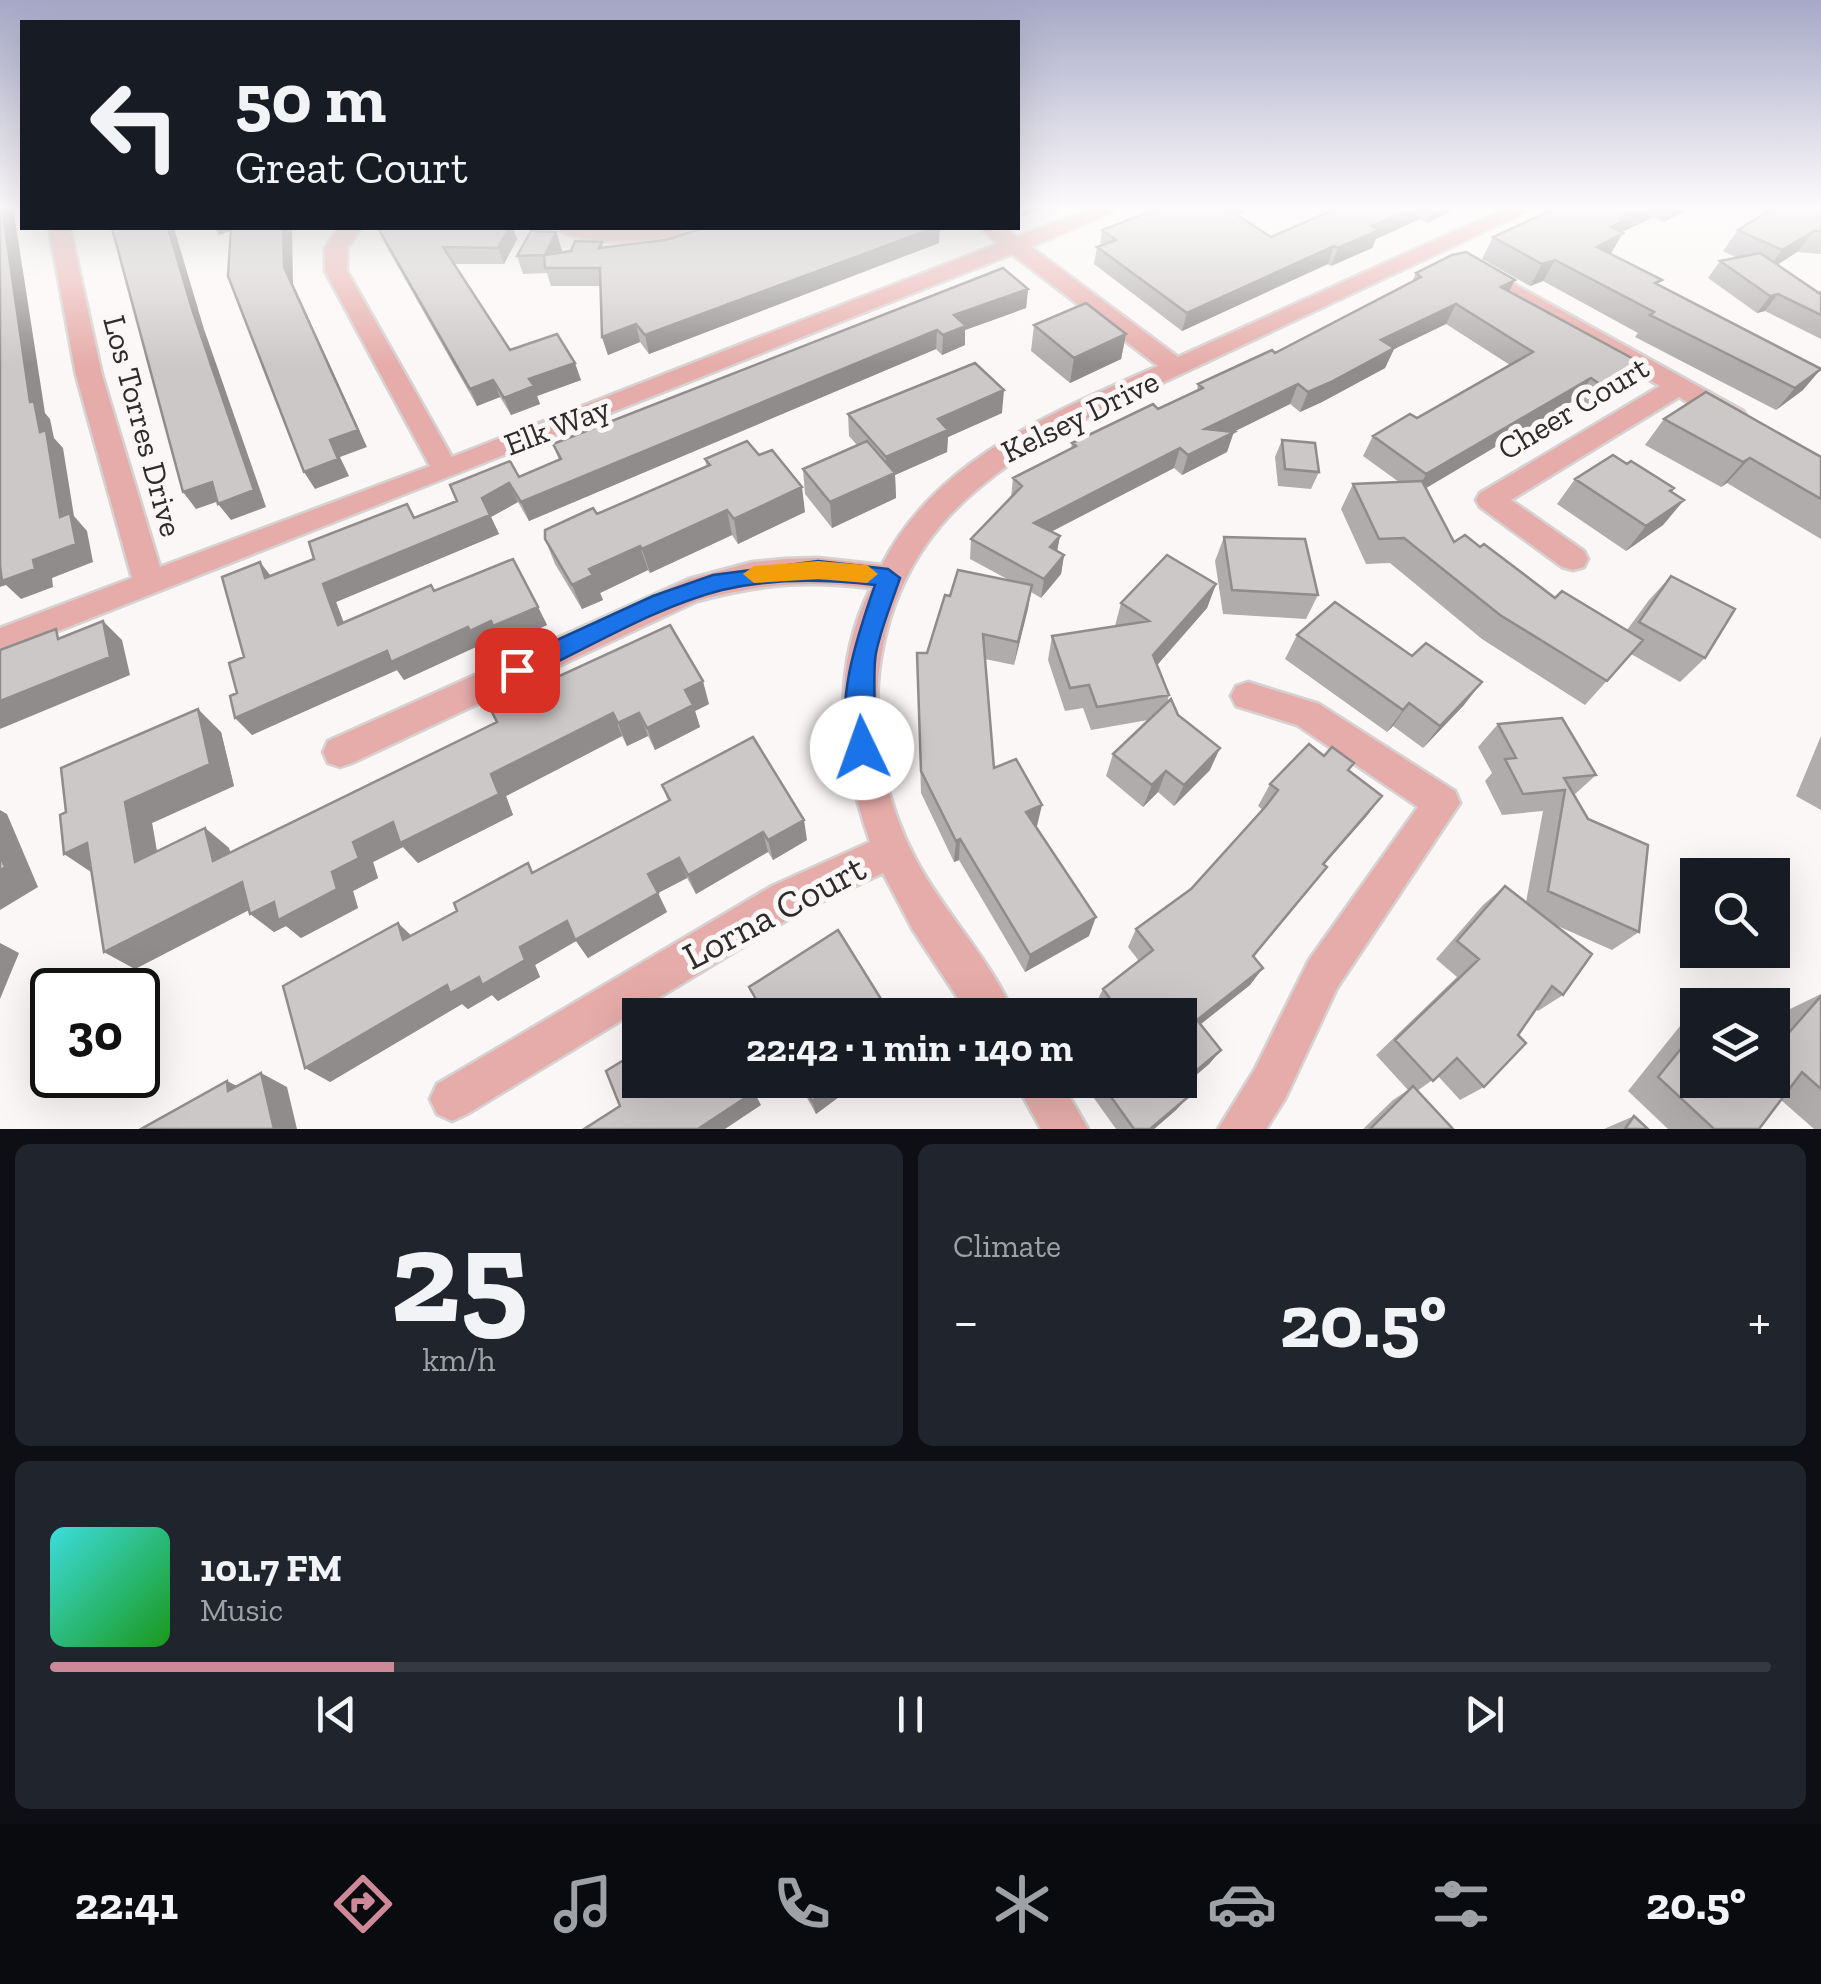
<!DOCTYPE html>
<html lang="en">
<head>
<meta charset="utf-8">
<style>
	:root { --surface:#171b24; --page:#20242c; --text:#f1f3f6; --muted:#9ea1a6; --line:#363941; --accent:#ce8998 }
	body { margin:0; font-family:"Zilla Slab",serif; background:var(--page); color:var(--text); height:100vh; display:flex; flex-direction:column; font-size:38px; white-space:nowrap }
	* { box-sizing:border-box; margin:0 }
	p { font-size:32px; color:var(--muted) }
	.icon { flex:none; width:55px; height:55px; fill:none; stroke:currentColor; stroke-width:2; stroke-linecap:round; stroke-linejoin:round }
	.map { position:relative; height:1129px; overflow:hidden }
	.details { display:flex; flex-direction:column; gap:15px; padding:15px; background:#0d0f14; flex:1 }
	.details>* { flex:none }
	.top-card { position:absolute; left:20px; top:20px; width:1000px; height:210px; border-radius:0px; box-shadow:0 10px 40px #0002; background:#171b24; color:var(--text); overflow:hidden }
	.tools { position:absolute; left:1680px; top:858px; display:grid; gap:20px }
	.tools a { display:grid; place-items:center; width:110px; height:110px; border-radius:0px; background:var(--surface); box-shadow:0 10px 40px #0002; font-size:50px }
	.speed { position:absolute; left:30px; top:968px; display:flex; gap:20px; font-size:50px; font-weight:700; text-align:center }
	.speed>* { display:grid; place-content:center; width:130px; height:130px; border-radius:50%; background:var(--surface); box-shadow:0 10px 40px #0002; line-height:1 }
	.speed .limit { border:5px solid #111; border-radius:15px; background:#fff; color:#111 }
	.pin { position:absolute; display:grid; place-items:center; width:85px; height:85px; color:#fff; margin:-42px; border-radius:20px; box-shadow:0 5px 15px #0006 }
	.me { position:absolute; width:110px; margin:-55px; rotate:357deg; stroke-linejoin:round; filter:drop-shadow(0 0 8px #0008) }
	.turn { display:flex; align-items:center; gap:35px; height:210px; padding:0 50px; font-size:45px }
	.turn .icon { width:130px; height:130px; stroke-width:2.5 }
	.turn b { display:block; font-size:70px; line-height:85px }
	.big { font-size:75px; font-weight:700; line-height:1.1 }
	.details .widget { flex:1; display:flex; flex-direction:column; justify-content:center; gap:15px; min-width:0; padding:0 35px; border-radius:15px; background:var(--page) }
	.details .dial { align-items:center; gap:0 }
	.dial b { font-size:130px; line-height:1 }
	.song { display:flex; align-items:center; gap:30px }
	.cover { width:120px; height:120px; border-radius:15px; background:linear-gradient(135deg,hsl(180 70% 55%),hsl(120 70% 35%)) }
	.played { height:10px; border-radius:5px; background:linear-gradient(90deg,var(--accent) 20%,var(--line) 20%) }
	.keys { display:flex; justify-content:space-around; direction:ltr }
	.heat { display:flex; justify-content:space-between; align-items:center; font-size:55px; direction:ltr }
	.details .tiles { flex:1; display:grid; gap:15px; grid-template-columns:1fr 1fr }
	.widget:last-child { grid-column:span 2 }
	.trip { position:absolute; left:622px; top:998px; width:575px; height:100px; border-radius:0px; background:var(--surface); box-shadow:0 10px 40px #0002; font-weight:700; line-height:100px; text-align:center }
	.menu { display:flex; height:160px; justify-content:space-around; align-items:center; background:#090b0e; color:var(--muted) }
	.menu .icon { width:70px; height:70px }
	.menu .on { color:var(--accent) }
	.menu b { font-size:45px; color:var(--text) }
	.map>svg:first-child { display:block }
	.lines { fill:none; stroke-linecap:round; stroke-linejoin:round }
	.minor-casing { stroke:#d6d2d1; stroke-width:5 }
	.minor { fill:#e6aca9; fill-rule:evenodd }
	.wall { fill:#afacab }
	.shaded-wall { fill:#8f8c8b }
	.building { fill:#ccc8c7; stroke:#8f8c8b; stroke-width:2.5 }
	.route { fill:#1a73e8; stroke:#114b97; stroke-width:2.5 }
	.slow { fill:#f59e0b }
	.labels { text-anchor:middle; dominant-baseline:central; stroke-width:10; stroke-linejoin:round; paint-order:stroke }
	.street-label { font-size:32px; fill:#2d2b2b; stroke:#fbf7f6 }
	.near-street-label { font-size:38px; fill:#2d2b2b; stroke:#fbf7f6 }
</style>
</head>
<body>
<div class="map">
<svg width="1821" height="1129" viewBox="0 0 1821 1129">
	<rect width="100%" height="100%" fill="#fbf7f6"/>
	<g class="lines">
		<g class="minor-casing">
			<path id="minor" d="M1094 207H1123L1031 247 1178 357 1509 207H1536L1049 436C1013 461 978 485 948 517 862 611 858 750 916 860 944 913 991 959 1014 1015H969L913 930 883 873 800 912 467 1114 452 1121 437 1114 430 1099 437 1084 772 886 870 842C841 757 829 671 871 588 805 580 760 584 697 601L352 763 340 767 328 763 323 752 328 741 689 579 753 562 785 559 818 558 882 565C936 458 1055 412 1158 366L1012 254 0 654V628L132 578 76 375 49 228H70L102 375 160 567 430 466 325 271V248L339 228H361L347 248V271L452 457 998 244 981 228H1004L1017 237Z
				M557 228H689C669 246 576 246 557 228Z
				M1474 262 1743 411 1747 417 1743 423C1722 429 1697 407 1679 397L1511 500 1584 551 1588 559 1584 567 1573 570 1562 567 1480 507 1476 500 1480 493 1660 386 1466 274 1463 269 1466 264Z
				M1248 682 1319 704 1455 791 1460 803 1337 988 1285 1099 1266 1129H1218L1255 1069 1309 960 1418 807 1297 725 1236 706 1231 696 1236 686Z
				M1014 1080H1060L1088 1129H1041Z"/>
		</g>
		<use href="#minor" class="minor"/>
	</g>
	<path class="wall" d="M1018 207H1045L1023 216 1018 212Z
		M1340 207H1461L1427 223 1420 219 1376 239 1372 248 1331 266 1328 264 1182 331 1094 264 1097 247 1100 246 1102 230 1237 215 1271 237Z
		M1558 207H1694L1663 222 1653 217 1622 232 1610 254 1662 280 1658 284 1803 390 1776 410 1635 337 1638 333 1543 281 1530 286 1482 259 1493 237Z
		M1821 207V254L1797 252 1777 265 1819 293 1821 292V339L1765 311 1757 313 1708 278 1720 261 1737 258 1723 251 1738 230Z
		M378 228H513L517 239 504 264H454L510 350 581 380 537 396 540 404 511 415 500 397 477 406 384 242Z
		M556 232 562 250 561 253 571 251 602 242 603 247 939 243 649 354 640 342 608 355 602 337 600 286H551L547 273 523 274 517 256Z
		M1416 273 1509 292 1625 381 1588 404 1578 398 1426 488 1454 542 1555 598 1627 630 1649 600 1671 576 1705 658 1680 682 1631 654 1585 705 1482 639 1390 563 1366 564 1341 509 1353 484 1399 482 1363 456 1373 436 1417 418 1510 365 1446 324 1394 349 1385 368 1322 402 1300 412 1290 404 1233 432 1227 452 1182 475 1174 468 1051 532 1060 536 1057 551 1064 555 1061 574 1041 598 1031 592 1014 665 985 659 994 768 1037 826H1036L1089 936 1025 972 959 860 954 862 921 793 917 653H927L950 596 1009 580 970 559 971 539 1011 498 1013 478 1071 449 1072 443 1158 409 1197 391 1198 384 1275 353 1412 282Z
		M1028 289 1026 308 965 330V345L942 355 936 349 529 521 518 502 491 517 499 534 336 602 344 623 434 591 538 607 547 625 503 645 500 640 480 649 478 646 404 680 397 670 252 735 237 693 260 562 271 576 559 460 553 444Z
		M1034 325 1126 334 1121 359 1070 383 1031 351Z
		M1002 413 948 437 947 452 895 475 896 498 832 528 805 494 803 469 857 445 849 436 848 414Z
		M1664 419 1821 457V539L1727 483 1721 487 1645 445Z
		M1282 440 1319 472 1311 489 1278 486 1275 457Z
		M705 459 805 512 738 544 732 535 650 573 648 570 600 593 603 600 582 609 555 564 545 539 597 514 707 467Z
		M1627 464 1674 488 1671 492 1684 500 1663 525 1626 551 1557 504 1575 479Z
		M1224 537 1318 595 1306 619 1223 614 1215 561Z
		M1216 584 1207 608 1157 665 1169 695 1167 703 1178 715 1210 770 1174 806 1158 792 1143 807 1106 776 1113 754 1148 720 1091 730 1083 708 1065 711 1048 660 1052 636 1115 626 1121 603Z
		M1297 635 1464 705 1423 748 1393 726 1387 732 1285 659Z
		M709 704 695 711 700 727 655 750 648 736 627 746 622 736 506 796 513 815 418 863 403 847 373 862 378 878 353 891 358 908 301 938 286 926 274 932 249 910 135 969 104 952 92 873 221 732 234 786 152 823 157 851 205 828 229 848 230 852 497 722Z
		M1498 724 1596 775 1574 795 1639 932 1612 950 1553 924 1563 995 1538 1011 1536 1009 1484 1087 1460 1100 1438 1076 1417 1091 1453 1129H1363L1393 1100 1408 1090 1376 1055 1457 977 1436 959 1483 905 1505 886 1526 902 1543 811 1502 815 1485 781 1492 773 1478 747Z
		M1821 736V810L1796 796Z
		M1324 756 1348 771 1382 796 1324 865 1327 867 1312 886 1254 957 1250 985 1200 1024 1221 1050 1209 1064 1181 1088 1188 1097 1176 1110 1154 1129H1116L1081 1080H1180L1099 1010 1095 1005 1103 989 1139 961 1128 947 1136 929 1191 889 1263 810 1258 806 1270 784Z
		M662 785 807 840 773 860 768 852 696 894 687 878 658 893 667 912 588 958 576 941 535 965 540 977 498 1001 492 995 468 1009 462 1004 330 1082 411 936 668 801Z
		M749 987 891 1015H762Z
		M1821 994V1129H1814L1781 1100 1759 1129H1668L1628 1091 1680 1026 1698 1018V1080H1772V1027L1788 1010Z
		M797 1080H840L843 1094 816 1114Z
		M1634 1116 1648 1129H1603H1604Z"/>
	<path class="shaded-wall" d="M2 207H13L45 413 50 419 54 438 63 448 74 516 87 531 93 562 52 578 53 587 21 599 6 585 0 587V563L33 560 60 517 30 402Z
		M1024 207H1045L1023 216Z
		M1223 207H1256L1219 223Z
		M1417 207H1426L1420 219 1376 239 1372 248 1331 266 1338 248 1372 226Z
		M1434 207H1461L1427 223Z
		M1643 207H1659L1653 217 1614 236 1623 233 1610 255 1597 247 1619 218Z
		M1673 207H1694L1663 222Z
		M168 228H174L204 329 266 507 231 520 218 504 193 312Z
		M215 228H240L219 235Z
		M283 228H292L293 284 367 447 340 457 349 476 315 489 304 472 284 267Z
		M509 228H513L517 239 504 264 498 248Z
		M930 228H940L939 243 649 354 645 335Z
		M1814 231 1797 252 1766 272 1782 250Z
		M556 232 562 250 553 268 545 255Z
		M1334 246 1328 264 1182 331 1187 313Z
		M1555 260 1543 281 1530 286 1542 264Z
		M1515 280 1505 299 1501 287Z
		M1028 289 1026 308 965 330V345L942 355 943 335 954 315Z
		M1778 294 1765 311 1757 313 1770 296Z
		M1456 304 1446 324 1394 349 1385 368 1322 402 1300 412 1308 392 1381 340Z
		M636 324 640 342 608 355 602 337Z
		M937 330 936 349 529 521 521 502Z
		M1126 334 1121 359 1070 383 1074 358Z
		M1639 362 1625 381 1588 404 1601 385Z
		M575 363 581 380 537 396 540 404 511 415 504 398 529 379Z
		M1821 369 1803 390 1776 410 1795 388Z
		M1591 378 1578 398 1416 494 1426 474Z
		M493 380 500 397 477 406 470 389Z
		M1298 384 1290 404 1199 449 1205 429Z
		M1004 390 1002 413 948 437 947 452 895 475 896 498 832 528 830 502 886 477V457L938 419Z
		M1234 432 1227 452 1182 475 1188 455Z
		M1180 448 1174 468 1031 542 1034 523Z
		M1750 458 1727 483 1721 487 1743 462Z
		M212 482 225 499 196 509 183 492Z
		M509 483 518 502 491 517 499 534 336 602 351 643 338 625 323 584Z
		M802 487 805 512 738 544 734 519Z
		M1684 500 1663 525 1626 551 1646 526Z
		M727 510 732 535 650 573 642 549Z
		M1060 536 1056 556 1050 547Z
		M640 546 648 570 600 593 603 600 582 609 572 585 589 569Z
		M1064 555 1061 574 1041 598 1044 579Z
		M260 562 274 581 265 578Z
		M1216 584 1207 608 1145 679 1153 655Z
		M1032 585 1028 609 1014 665 1018 642Z
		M538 607 547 625 503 645 500 640 480 649 478 646 404 680 397 670 252 735 235 718 387 651Z
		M103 621 122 640 130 675 0 729V701Z
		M703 681 709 704 695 711 700 727 655 750 647 728 685 690Z
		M1482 682 1464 705 1423 748 1440 726Z
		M1409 703 1393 726 1387 732 1403 710Z
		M198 709 221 732 234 786 152 823 162 882 135 862 125 802Z
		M613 713 622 736 506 796 513 815 418 863 403 847 373 862 378 878 353 891 358 908 301 938 286 926 274 932 250 914 332 872 353 842Z
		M639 713 648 736 627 746 618 723Z
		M1220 748 1210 770 1174 806 1184 785Z
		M1166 771 1158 792 1143 807 1152 785Z
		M1382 796 1366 817 1308 883 1323 864Z
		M1042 805 1037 826 1022 832 1026 812Z
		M0 810 7 814 38 887 0 910Z
		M804 820 807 840 773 860 768 840Z
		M205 828 229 848 238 881 213 861Z
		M763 832 768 852 696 894 688 875Z
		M960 839 959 860 954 862 956 841Z
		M87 843 94 874 64 854Z
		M679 858 687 878 658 893 648 874Z
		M242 882 266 901 135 969 104 952Z
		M658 893 667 912 588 958 576 941 535 965 540 977 498 1001 492 995 468 1009 462 1004 330 1082 305 1068 447 985 520 947 567 921Z
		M1096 917 1089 936 1025 972 1030 955Z
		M398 923 417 941 403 940Z
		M0 943 19 953 0 999Z
		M1263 968 1250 985 1186 1036 1197 1020Z
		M1221 1050 1209 1064 1168 1099 1179 1085Z
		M261 1073 287 1087 297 1129H274Z
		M227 1081 255 1095 228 1091Z
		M840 1081 843 1094 816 1114 812 1101Z
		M754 1092 761 1105 725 1129H698Z
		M1188 1097 1176 1110 1154 1129H1150Z"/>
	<path class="building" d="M0 207H2L30 402 34 401 40 432 46 430 60 517 70 513 76 544 33 560 35 569 2 581 0 566Z
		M1162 207H1225L1271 237 1340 207H1417L1372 226 1379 230 1338 248 1334 246 1187 313 1097 247 1116 240 1102 230Z
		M1558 207H1643L1619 218 1623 221 1611 227 1623 233 1597 247 1662 280 1655 283 1821 369 1795 388 1650 315 1654 312 1555 260 1542 264 1493 237Z
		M1775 207H1821V231H1814L1782 250 1738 230Z
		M112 228H168L193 312 254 490 218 504 212 482 183 492Z
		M231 228H283L284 267 358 430 330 440 338 459 304 472 228 276Z
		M378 228H509L498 248 443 247 510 350 557 334 575 363 529 379 534 386 504 398 493 380 470 389Z
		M703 228H934L645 335 636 324 602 337 600 268H545L544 255 517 256 531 231 556 232 545 255 571 251 575 241 602 242 599 248 666 240Z
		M1466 252 1515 280 1501 287 1639 362 1601 385 1591 378 1426 474 1373 436 1410 414 1417 418 1533 352 1456 304 1381 340 1394 348 1331 382 1308 392 1298 384 1205 429 1234 432 1188 455 1180 448 1034 523 1060 536 1050 547 1064 555 1044 579 971 539 1022 486 1013 478 1076 446 1072 443 1153 404 1158 409 1203 388 1198 384 1272 350 1275 353 1421 277 1416 273 1452 255Z
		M1760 253 1819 293 1821 292V315L1778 294 1770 296 1720 261Z
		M1003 268 1028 289 954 315 966 326 943 335 937 330 521 502 509 483 482 498 490 515 323 584 338 625 431 585 434 591 513 559 538 607 493 626 491 621 470 631 468 627 391 662 387 651 235 718 230 696 237 693 229 663 244 657 222 577 260 562 265 578 314 559 309 542 407 504 414 518 457 501 450 485 510 461 519 477 561 459 553 444Z
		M1086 303 1126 334 1074 358 1034 325Z
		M975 363 1004 390 938 419 948 430 886 457 848 414Z
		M1706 392 1821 457V499L1750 458 1743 462 1664 419Z
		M1282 440 1315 443 1319 472 1285 469Z
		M747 441 759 455 772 450 802 487 734 519 727 510 642 549 640 546 589 569 593 575 572 585 545 539V530L593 508 597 514 710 465 705 459Z
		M867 441 895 473 830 502 803 469Z
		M1613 455 1627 464 1631 461 1674 488 1670 491 1684 500 1646 526 1575 479Z
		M1422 481 1454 542 1465 535 1480 547 1484 544 1555 598 1562 591 1643 640 1607 681 1500 615 1404 538 1379 539 1353 484Z
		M1224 537 1305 539 1318 595 1232 590Z
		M1167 555 1216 584 1153 655 1169 695 1097 707 1089 685 1070 688 1052 636 1149 621 1121 603Z
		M958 570 1032 585 1018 642 983 634 994 768 1016 759 1042 805 1026 812 1096 917 1030 955 960 839 956 841 921 771 917 653H927L945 595 950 596Z
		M1671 576 1735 609 1705 658 1639 622Z
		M1335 602 1412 656 1426 643 1482 682 1440 726 1409 703 1403 710 1297 635Z
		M103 621 110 657 0 701V650L56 629 58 639Z
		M670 625 703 681 685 690 693 705 647 728 639 713 618 723 613 713 491 774 499 794 400 843 393 822 353 842 359 858 332 872 337 889 278 920 274 902 250 914 242 882 104 952 87 843 64 854 60 815 66 812 61 768 198 709 210 764 125 802 135 862 205 828 213 861 497 722 490 708Z
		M1171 699 1178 715 1220 748 1184 785 1166 771 1152 785 1113 754Z
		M1562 718 1596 775 1564 778 1588 819 1648 845 1639 932 1548 891 1565 790 1523 794 1505 759 1516 758 1498 724Z
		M753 737 804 820 768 840 763 832 688 875 679 858 648 874 658 893 575 940 567 921 520 947 525 960 482 985 479 977 450 993 447 985 305 1068 283 986 398 923 403 940 457 911 454 903 528 863 532 873 670 800 662 785Z
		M1309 744 1324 756 1332 747 1354 763 1348 770 1382 796 1323 864 1327 867 1253 956 1263 968 1197 1020 1221 1050 1179 1085 1188 1097 1150 1129H1134L1099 1080H1180V1015H1092L1111 1000 1103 989 1153 950 1136 929 1191 889 1266 806 1278 790 1270 784Z
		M0 855 5 867 0 871Z
		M1505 886 1592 954 1563 995 1552 986 1518 1035 1526 1043 1484 1087 1457 1058 1433 1081 1395 1040 1479 959 1457 941Z
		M838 930 891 1015H765L749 987Z
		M1821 996V1089L1802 1072 1759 1129H1714L1658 1077 1698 1028V1080H1772V1052Z
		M712 1006 717 1015H697Z
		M640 1050V1080H748L754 1092 698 1129H584L620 1106 606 1071Z
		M261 1073 274 1129H141L227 1081 228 1091Z
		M800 1080H840V1081L812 1101Z
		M1413 1086 1453 1129H1370Z
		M1634 1116 1648 1129H1625Z"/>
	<linearGradient id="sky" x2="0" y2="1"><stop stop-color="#a7a8c7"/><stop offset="0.57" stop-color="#fdfbfb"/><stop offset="1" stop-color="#fdfbfb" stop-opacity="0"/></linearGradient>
	<rect width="1821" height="365" fill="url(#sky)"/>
	<path class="route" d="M818 561 888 569 900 578C892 602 881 628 876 653 871 678 879 740 872 756L862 759 853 756C831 709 859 631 875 585 824 579 772 578 722 590 655 607 589 648 526 677L517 680 509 677 505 670 509 662 653 596 713 575Z"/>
	<path class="slow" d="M818 561 867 565 878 574 867 583 818 579 754 583 743 574 754 566Z"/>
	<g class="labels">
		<g class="street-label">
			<text transform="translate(1573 408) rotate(-31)">Cheer Court</text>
			<text transform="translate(1080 416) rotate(-26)">Kelsey Drive</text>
			<text transform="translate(143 426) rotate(75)">Los Torres Drive</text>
			<text transform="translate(557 426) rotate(-21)">Elk Way</text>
		</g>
		<g class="near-street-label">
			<text transform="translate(774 912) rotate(-28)">Lorna Court</text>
		</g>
	</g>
</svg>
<div class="tools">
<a><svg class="icon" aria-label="search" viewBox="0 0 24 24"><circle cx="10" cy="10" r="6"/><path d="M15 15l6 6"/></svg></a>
<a><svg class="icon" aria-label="layers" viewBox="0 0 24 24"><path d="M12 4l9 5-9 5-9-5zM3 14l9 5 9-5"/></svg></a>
</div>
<div class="speed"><div class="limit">30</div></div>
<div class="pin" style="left:517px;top:670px;background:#d93025"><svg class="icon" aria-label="arrive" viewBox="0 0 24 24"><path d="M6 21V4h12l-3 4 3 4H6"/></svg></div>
<svg class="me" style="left:862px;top:748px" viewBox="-20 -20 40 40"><circle r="19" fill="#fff"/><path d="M0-13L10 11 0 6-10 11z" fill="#1a73e8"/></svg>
<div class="trip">22:42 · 1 min · 140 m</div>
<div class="top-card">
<div class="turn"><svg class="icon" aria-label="left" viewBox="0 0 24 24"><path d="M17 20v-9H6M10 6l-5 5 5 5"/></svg><div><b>50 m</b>Great Court</div></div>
</div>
</div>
<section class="details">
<div class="tiles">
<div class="widget dial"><b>25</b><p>km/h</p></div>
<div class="widget"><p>Climate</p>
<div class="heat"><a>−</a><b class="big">20.5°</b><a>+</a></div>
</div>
<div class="widget">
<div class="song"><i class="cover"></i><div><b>101.7 FM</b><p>Music</p></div></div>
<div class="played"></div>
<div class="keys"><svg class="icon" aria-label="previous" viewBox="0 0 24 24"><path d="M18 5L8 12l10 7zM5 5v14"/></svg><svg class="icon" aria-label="pause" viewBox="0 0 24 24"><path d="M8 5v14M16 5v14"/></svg><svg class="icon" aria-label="next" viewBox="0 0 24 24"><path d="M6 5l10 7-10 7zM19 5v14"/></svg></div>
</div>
</div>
</section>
<nav class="menu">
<b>22:41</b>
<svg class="icon on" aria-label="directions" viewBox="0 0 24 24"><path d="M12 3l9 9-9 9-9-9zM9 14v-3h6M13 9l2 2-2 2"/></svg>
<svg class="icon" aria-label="music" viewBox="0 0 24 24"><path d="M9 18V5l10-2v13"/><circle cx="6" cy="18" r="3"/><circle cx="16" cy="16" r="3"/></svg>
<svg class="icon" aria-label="phone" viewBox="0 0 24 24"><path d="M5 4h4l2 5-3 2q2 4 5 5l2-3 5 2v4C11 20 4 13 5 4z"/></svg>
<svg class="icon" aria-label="climate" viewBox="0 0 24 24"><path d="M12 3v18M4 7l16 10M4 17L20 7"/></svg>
<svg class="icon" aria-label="car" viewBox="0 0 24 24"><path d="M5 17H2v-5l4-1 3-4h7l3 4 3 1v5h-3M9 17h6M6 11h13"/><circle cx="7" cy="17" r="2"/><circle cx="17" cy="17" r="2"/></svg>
<svg class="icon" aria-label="filters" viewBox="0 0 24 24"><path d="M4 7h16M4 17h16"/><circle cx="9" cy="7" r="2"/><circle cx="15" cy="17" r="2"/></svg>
<b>20.5°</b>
</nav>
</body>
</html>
